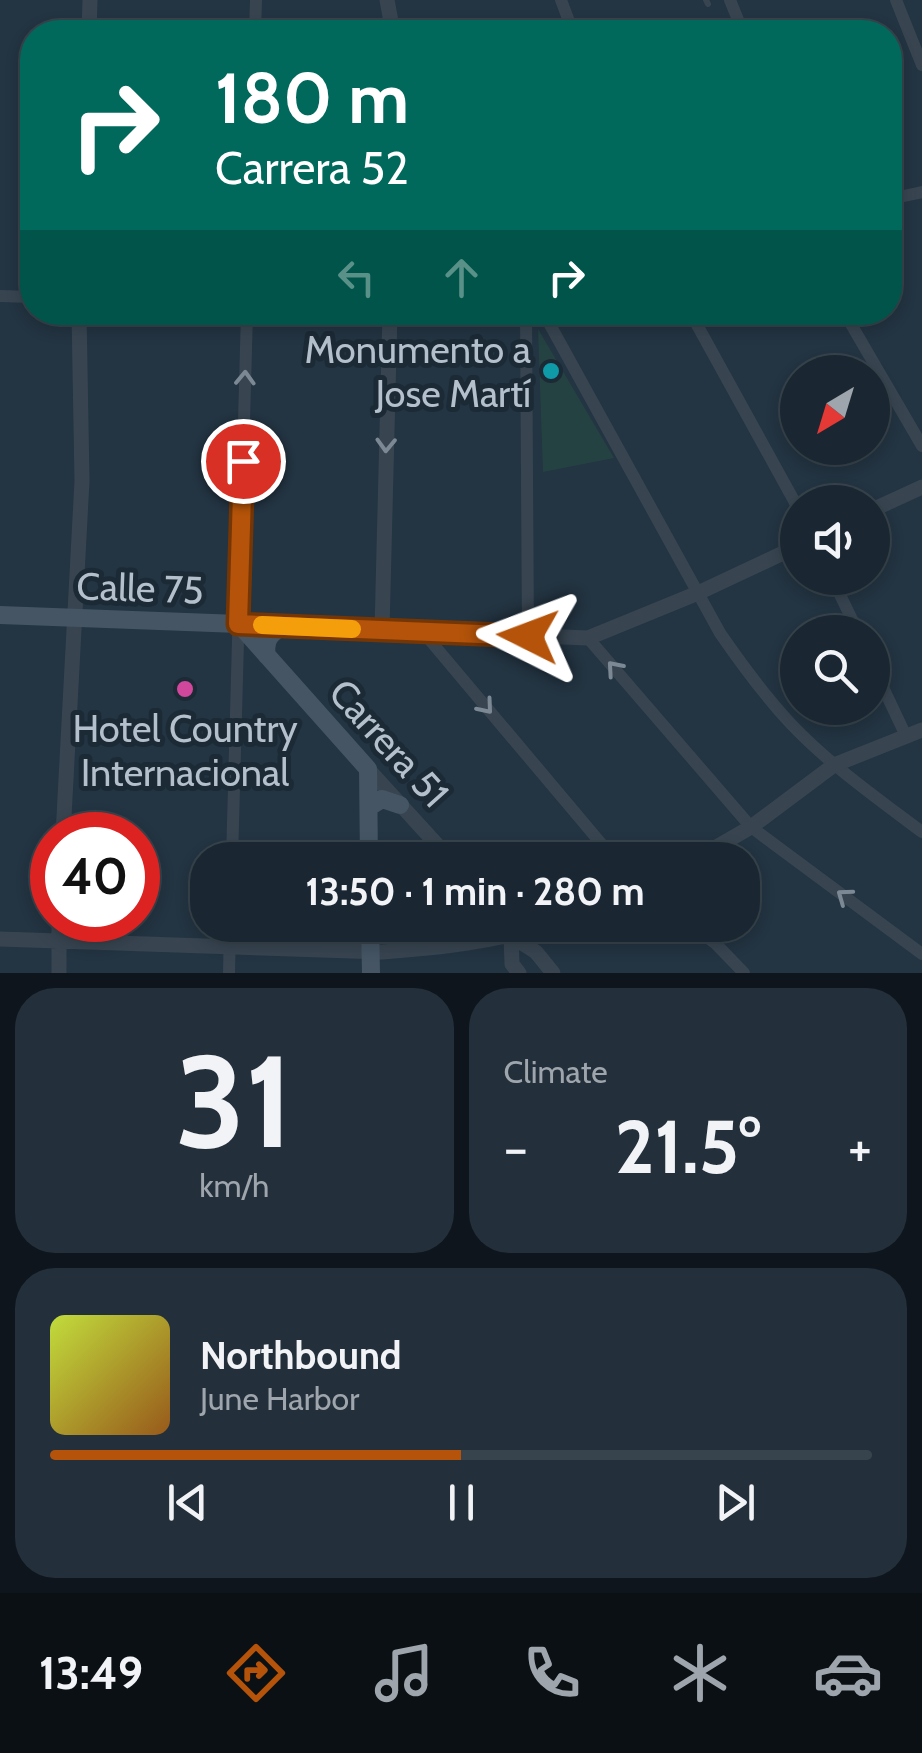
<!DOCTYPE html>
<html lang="en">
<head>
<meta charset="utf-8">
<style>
	:root { --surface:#1a2732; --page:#232f3a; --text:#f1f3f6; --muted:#9fa5ac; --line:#38444d; --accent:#b45309 }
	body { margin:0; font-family:Cabin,sans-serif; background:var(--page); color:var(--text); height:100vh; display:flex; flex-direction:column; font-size:38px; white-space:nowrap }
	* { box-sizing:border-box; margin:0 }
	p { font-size:32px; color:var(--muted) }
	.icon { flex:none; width:55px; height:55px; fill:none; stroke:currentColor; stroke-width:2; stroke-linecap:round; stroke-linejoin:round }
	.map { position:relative; height:973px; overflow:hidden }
	.side { display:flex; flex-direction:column; gap:15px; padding:15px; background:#0e151c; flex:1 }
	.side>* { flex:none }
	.hud { position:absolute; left:20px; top:20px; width:882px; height:305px; border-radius:40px; box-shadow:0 5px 15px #0003,0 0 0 2px var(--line); background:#00695c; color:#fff; overflow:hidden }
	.needle { width:65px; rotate:218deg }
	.tools { position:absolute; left:780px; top:355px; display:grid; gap:20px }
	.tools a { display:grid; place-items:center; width:110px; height:110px; border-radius:50%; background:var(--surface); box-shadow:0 5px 15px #0003,0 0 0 2px var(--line); font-size:50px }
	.speed { position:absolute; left:30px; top:812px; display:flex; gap:20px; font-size:50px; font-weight:700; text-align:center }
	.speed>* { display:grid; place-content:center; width:130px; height:130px; border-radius:50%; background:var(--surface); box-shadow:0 5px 15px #0003,0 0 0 2px var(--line); line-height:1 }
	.speed .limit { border:15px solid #d22; background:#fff; color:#111 }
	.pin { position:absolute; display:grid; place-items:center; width:85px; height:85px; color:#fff; margin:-42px; border:5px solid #fff; border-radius:50%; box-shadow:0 2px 10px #0007 }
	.me { position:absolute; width:110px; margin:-55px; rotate:273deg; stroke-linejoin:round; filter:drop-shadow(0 0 8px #0008) }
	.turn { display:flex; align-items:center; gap:35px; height:210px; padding:0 30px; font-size:45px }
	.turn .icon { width:130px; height:130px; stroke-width:2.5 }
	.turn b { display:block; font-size:70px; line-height:85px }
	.lanes { display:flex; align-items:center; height:95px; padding:0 30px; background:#0003; justify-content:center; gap:50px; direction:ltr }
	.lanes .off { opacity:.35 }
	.big { font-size:75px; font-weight:800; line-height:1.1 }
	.side .widget { flex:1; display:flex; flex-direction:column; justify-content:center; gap:15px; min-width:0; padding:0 35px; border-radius:40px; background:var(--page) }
	.side .dial { align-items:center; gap:0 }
	.dial b { font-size:130px; line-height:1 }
	.song { display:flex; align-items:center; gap:30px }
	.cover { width:120px; height:120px; border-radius:15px; background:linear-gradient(135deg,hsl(70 70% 55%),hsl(30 70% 35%)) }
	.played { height:10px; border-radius:5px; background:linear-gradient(90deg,var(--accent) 50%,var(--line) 50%) }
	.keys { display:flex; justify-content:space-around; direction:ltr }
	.heat { display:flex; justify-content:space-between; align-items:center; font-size:55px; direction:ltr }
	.side .tiles { flex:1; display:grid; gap:15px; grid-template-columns:1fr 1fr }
	.widget:last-child { grid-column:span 2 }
	.trip { position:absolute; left:190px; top:842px; width:570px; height:100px; border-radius:40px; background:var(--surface); box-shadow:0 5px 15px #0003,0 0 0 2px var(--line); font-weight:800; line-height:100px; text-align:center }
	.tab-bar { display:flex; height:160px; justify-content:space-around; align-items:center; background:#0a1014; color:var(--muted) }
	.tab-bar .icon { width:70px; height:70px }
	.tab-bar .active { color:var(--accent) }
	.tab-bar b { font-size:45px; color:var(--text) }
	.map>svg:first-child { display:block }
	.green { fill:#254242 }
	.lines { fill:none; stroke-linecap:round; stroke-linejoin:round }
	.service { stroke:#384551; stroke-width:6 }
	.minor { stroke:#384551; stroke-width:12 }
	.tertiary { stroke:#384551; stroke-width:15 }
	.secondary { stroke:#455564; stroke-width:18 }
	.oneway { stroke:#7c8995 }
	.route-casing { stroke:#753606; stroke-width:25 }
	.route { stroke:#b45309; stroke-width:18 }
	.slow { stroke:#f59e0b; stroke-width:18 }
	.culture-dot { fill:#0f9aa8; stroke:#1c2a36; stroke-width:4 }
	.hotel-dot { fill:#d1479c; stroke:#1c2a36; stroke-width:4 }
	.labels { text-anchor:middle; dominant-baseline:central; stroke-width:10; stroke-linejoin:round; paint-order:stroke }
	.poi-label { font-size:38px; fill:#b4c0cc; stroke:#1c2a36; text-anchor:end }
	.street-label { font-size:38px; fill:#b4c0cc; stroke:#1c2a36 }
</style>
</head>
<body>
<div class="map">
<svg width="922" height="973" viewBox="0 0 922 973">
	<rect width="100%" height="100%" fill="#233442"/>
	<path class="green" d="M538 329 614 458 543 472Z"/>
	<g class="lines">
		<path class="service" d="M706 0 708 4
			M429 32 450 23
			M446 943 452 925"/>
		<path class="minor" d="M561 0 573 32
			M730 0 743 32
			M896 0 922 65
			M255 32 256 0
			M890 199 922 192
			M0 296 32 297
			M526 312 528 636
			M543 312 720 633C742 665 765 696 791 724 830 765 877 798 922 832
			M690 312 798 508
			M844 312 922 446
			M832 578 858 632
			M423 632 615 860
			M588 638 751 827 922 954
			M872 664 906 736
			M232 860 247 312
			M691 925 716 944 744 973
			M229 973 230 925"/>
		<path class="tertiary" d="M387 0 393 32
			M89 32 90 0
			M872 510 922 487
			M239 624 588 638 698 593 798 546
			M382 630 390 312
			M368 769 451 860
			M63 835 82 481 79 312
			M694 860 751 827 834 765 922 730
			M505 925 511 936 536 952 553 973
			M511 936 512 964 519 973
			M0 939 382 952C439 948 493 942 548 925
			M59 973V920"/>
		<path class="secondary" d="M0 615 239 624 368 769 369 860
			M267 656C264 641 270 632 284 627
			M369 807 382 799 400 805
			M370 925 371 973"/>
	</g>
	<defs><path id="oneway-chevron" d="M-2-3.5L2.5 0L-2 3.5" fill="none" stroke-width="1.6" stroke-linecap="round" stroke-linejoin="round" transform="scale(2.5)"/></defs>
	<g class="oneway">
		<use href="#oneway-chevron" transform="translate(245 378) rotate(-88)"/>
		<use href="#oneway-chevron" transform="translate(386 445) rotate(92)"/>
		<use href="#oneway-chevron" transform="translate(614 668) rotate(-131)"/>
		<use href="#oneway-chevron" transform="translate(486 707) rotate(50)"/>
		<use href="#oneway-chevron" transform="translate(844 896) rotate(-144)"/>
	</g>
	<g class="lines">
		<g class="route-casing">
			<path id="route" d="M243 461 238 624 528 636"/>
		</g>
		<use href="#route" class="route"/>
		<path class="slow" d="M262 625 352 629"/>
	</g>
	<circle class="culture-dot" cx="551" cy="371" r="10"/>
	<circle class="hotel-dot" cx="185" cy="689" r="10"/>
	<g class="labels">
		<g class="poi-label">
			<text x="531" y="349">Monumento a<tspan x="531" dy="44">Jose Martí</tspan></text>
			<text x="185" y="728" text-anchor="middle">Hotel Country<tspan x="185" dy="44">Internacional</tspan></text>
		</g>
		<g class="street-label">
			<text transform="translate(140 588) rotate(2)">Calle 75</text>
			<text transform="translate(389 743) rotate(48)">Carrera 51</text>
		</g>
	</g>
</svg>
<div class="tools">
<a><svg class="needle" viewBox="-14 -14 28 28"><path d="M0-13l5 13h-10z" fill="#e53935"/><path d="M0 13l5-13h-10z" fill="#9fa5ac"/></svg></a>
<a><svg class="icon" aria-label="sound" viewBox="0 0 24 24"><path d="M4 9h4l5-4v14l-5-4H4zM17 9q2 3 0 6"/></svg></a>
<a><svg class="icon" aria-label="search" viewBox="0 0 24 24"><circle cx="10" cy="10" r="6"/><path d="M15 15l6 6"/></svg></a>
</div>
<div class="speed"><div class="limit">40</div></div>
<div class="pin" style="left:243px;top:461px;background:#d93025"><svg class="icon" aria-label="arrive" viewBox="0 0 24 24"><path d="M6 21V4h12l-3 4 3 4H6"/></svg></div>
<svg class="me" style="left:528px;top:636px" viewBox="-20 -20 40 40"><path d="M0-17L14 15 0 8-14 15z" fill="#b45309" stroke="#fff" stroke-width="4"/></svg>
<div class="trip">13:50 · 1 min · 280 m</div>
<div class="hud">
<div class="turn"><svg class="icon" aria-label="right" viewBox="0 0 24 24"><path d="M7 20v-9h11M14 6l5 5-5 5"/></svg><div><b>180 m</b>Carrera 52</div></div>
<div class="lanes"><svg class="icon off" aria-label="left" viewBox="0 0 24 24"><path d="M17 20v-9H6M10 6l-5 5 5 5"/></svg><svg class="icon off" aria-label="ahead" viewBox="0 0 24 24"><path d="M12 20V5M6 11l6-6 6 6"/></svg><svg class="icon" aria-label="right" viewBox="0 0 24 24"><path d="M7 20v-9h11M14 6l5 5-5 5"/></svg></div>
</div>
</div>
<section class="side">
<div class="tiles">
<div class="widget dial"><b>31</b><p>km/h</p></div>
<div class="widget"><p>Climate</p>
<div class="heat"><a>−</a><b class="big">21.5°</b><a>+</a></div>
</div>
<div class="widget">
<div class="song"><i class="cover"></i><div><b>Northbound</b><p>June Harbor</p></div></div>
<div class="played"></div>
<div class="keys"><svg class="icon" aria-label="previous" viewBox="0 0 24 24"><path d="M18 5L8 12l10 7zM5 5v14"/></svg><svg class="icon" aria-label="pause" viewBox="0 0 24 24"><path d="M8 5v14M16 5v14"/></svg><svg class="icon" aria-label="next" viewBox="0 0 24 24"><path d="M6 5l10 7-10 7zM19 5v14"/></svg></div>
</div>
</div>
</section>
<nav class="tab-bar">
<b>13:49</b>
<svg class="icon active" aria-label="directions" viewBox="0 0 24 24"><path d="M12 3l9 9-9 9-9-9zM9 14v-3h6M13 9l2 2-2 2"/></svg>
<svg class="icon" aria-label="music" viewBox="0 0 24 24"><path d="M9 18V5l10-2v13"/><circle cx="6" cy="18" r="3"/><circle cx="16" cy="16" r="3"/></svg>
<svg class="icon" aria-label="phone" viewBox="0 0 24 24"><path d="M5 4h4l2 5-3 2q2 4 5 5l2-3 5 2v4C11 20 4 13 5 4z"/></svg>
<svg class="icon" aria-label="climate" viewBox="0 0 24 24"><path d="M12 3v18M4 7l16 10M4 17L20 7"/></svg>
<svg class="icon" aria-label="car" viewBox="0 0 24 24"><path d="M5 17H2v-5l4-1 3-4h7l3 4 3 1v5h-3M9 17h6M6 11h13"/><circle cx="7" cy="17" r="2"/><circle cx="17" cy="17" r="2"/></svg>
</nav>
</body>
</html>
